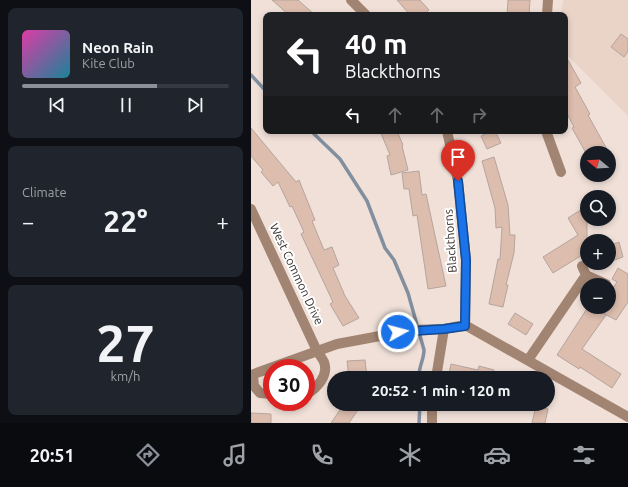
<!DOCTYPE html>
<html lang="en">
<head>
<meta charset="utf-8">
<style>
	:root { --surface:#171b24; --page:#20242c; --text:#f1f3f6; --muted:#9ea1a6; --line:#363941; --accent:#8c9099 }
	body { margin:0; font-family:Ubuntu,sans-serif; background:var(--page); color:var(--text); height:100vh; display:flex; flex-direction:column; font-size:15px; white-space:nowrap }
	* { box-sizing:border-box; margin:0 }
	p { font-size:13px; color:var(--muted) }
	.icon { flex:none; width:22px; height:22px; fill:none; stroke:currentColor; stroke-width:2; stroke-linecap:round; stroke-linejoin:round }
	.map { position:relative; flex:1; overflow:hidden }
	.side { display:flex; flex-direction:column; gap:8px; padding:8px; background:#0d0f14; width:251px }
	.side>* { flex:none }
	.top-card { position:absolute; left:12px; top:12px; width:305px; height:122px; border-radius:8px; box-shadow:0 2px 6px #0003; background:#202124; color:#fff; overflow:hidden }
	.needle { width:26px; rotate:288deg }
	.fabs { position:absolute; left:329px; top:146px; display:grid; gap:8px }
	.fabs a { display:grid; place-items:center; width:36px; height:36px; border-radius:50%; background:var(--surface); box-shadow:0 2px 6px #0003; font-size:20px }
	.speed { position:absolute; left:12px; top:359px; display:flex; gap:8px; font-size:20px; font-weight:700; text-align:center }
	.speed>* { display:grid; place-content:center; width:52px; height:52px; border-radius:50%; background:var(--surface); box-shadow:0 2px 6px #0003; line-height:1 }
	.speed .limit { border:6px solid #d22; background:#fff; color:#111 }
	.pin { position:absolute; display:grid; place-items:center; width:34px; height:34px; color:#fff; margin:-41px -17px; border-radius:50% 50% 50% 0; rotate:-45deg; box-shadow:0 0 4px #0007 }
	.pin .icon { rotate:45deg }
	.me { position:absolute; width:44px; margin:-22px; rotate:83deg; stroke-linejoin:round; filter:drop-shadow(0 0 3px #0008) }
	.turn { display:flex; align-items:center; gap:14px; height:84px; padding:0 16px; font-size:18px }
	.turn .icon { width:52px; height:52px; stroke-width:2.5 }
	.turn b { display:block; font-size:28px; line-height:34px }
	.lanes { display:flex; align-items:center; height:38px; padding:0 16px; background:#0003; justify-content:center; gap:20px; direction:ltr }
	.lanes .off { opacity:.35 }
	.big { font-size:30px; font-weight:600; line-height:1.1 }
	.side .widget { flex:1; display:flex; flex-direction:column; justify-content:center; gap:6px; min-width:0; padding:0 14px; border-radius:8px; background:var(--page) }
	.side .dial { align-items:center; gap:0 }
	.dial b { font-size:52px; line-height:1 }
	.song { display:flex; align-items:center; gap:12px }
	.cover { width:48px; height:48px; border-radius:6px; background:linear-gradient(135deg,hsl(320 70% 55%),hsl(190 70% 35%)) }
	.played { height:4px; border-radius:2px; background:linear-gradient(90deg,var(--accent) 65%,var(--line) 65%) }
	.keys { display:flex; justify-content:space-around; direction:ltr }
	.heat { display:flex; justify-content:space-between; align-items:center; font-size:22px; direction:ltr }
	.trip { position:absolute; left:76px; top:371px; width:228px; height:40px; border-radius:20px; background:var(--surface); box-shadow:0 2px 6px #0003; font-weight:600; line-height:40px; text-align:center }
	.menu { display:flex; height:64px; justify-content:space-around; align-items:center; background:#090b0e; color:var(--muted) }
	.menu .icon { width:28px; height:28px }
	.menu .selected { color:var(--accent) }
	.menu b { font-size:18px; color:var(--text) }
	main { display:flex; flex:1; min-height:0 }
	.map>svg:first-child { display:block }
	.built { fill:#ead4c8 }
	.lines { fill:none; stroke-linecap:round; stroke-linejoin:round }
	.stream { stroke:#828f9f; stroke-width:3.5 }
	.building { fill:#dcbdae; stroke:#b4a59e }
	.minor { stroke:#a28472; stroke-width:10 }
	.route-casing { stroke:#114b97; stroke-width:10 }
	.route { stroke:#1a73e8; stroke-width:7 }
	.labels { text-anchor:middle; dominant-baseline:central; stroke-width:4; stroke-linejoin:round; paint-order:stroke }
	.street-label { font-size:12px; fill:#393330; stroke:#fff }
</style>
</head>
<body>
<main>
<section class="side">
<div class="widget">
<div class="song"><i class="cover"></i><div><b>Neon Rain</b><p>Kite Club</p></div></div>
<div class="played"></div>
<div class="keys"><svg class="icon" aria-label="previous" viewBox="0 0 24 24"><path d="M18 5L8 12l10 7zM5 5v14"/></svg><svg class="icon" aria-label="pause" viewBox="0 0 24 24"><path d="M8 5v14M16 5v14"/></svg><svg class="icon" aria-label="next" viewBox="0 0 24 24"><path d="M6 5l10 7-10 7zM19 5v14"/></svg></div>
</div>
<div class="widget"><p>Climate</p>
<div class="heat"><a>−</a><b class="big">22°</b><a>+</a></div>
</div>
<div class="widget dial"><b>27</b><p>km/h</p></div>
</section>
<div class="map">
<svg width="377" height="423" viewBox="0 0 377 423">
	<rect width="100%" height="100%" fill="#f0e0d8"/>
	<path class="built" d="M312 0H377V116L314 53V15H310Z"/>
	<g class="lines">
		<path class="stream" d="M0 75 15 91
			M60 131 89 159 116 201 134 248 143 260 157 293 173 350C173 360 167 368 168 378
			M168 423 169 404"/>
	</g>
	<path class="building" d="M21 0H47L64 15H38Z
		M146 0H169L178 10 171 15H159Z
		M257 0H279L278 15H256Z
		M370 34 377 39V51L373 57 360 47Z
		M314 55 330 83 324 87 339 114 337 115 358 153H335L321 128 323 127 314 110Z
		M0 128 45 182 48 180 64 220 61 221 73 250 81 247 88 265 82 268 94 296 108 318 92 326 79 304 82 302 50 234 53 232 41 206 39 207 27 182 22 186 10 172 12 170 0 156Z
		M129 131H146L152 145 151 146 157 170 140 175 136 156 139 155Z
		M241 131H244L250 143 236 149 230 136Z
		M243 157 257 205 259 235H264L263 253 255 285H257L252 307 238 304 247 259H249L251 227 245 228 244 208 231 161Z
		M168 171 171 195 175 194 195 286 177 289 166 215 162 216 158 189H153L151 173Z
		M331 209 336 217V252L302 273 292 257 327 235 317 218Z
		M368 242 372 257 358 262V246Z
		M367 268 377 274V302L365 320 348 311 355 315 331 349 370 374 361 388 329 367 328 369 306 355 337 307H358V294L366 282 361 279Z
		M264 313 282 324 275 335 257 324Z
		M114 360 116 378H98L96 361Z
		M200 364 227 370 228 366 243 370V378H197Z
		M93 404H111L98 423H80Z
		M285 406 297 409 294 423H281Z
		M0 413 20 414V423H0Z"/>
	<g class="lines">
		<path class="minor" d="M100 0 115 15
			M296 15 297 0
			M196 131 207 181 215 260 214 325
			M295 131 310 172
			M0 209 66 351C68 354 71 358 73 362 78 375 66 389 55 394
			M335 275 355 284
			M277 360 335 275 331 266
			M0 375 86 344 161 330 193 329 214 325 377 417
			M2 375 3 386 9 393 21 394
			M185 378 193 329
			M181 423V404"/>
	</g>
	<g class="lines">
		<g class="route-casing">
			<path id="route" d="M147 332 193 329 214 326 215 260 207 181"/>
		</g>
		<use href="#route" class="route"/>
	</g>
	<g class="labels">
		<g class="street-label">
			<text transform="translate(199 241) rotate(-94)">Blackthorns</text>
			<text transform="translate(46 274) rotate(65)">West Common Drive</text>
		</g>
	</g>
</svg>
<div class="fabs">
<a><svg class="needle" viewBox="-14 -14 28 28"><path d="M0-13l5 13h-10z" fill="#e53935"/><path d="M0 13l5-13h-10z" fill="#9ea1a6"/></svg></a>
<a><svg class="icon" aria-label="search" viewBox="0 0 24 24"><circle cx="10" cy="10" r="6"/><path d="M15 15l6 6"/></svg></a>
<a>+</a>
<a>−</a>
</div>
<div class="speed"><div class="limit">30</div></div>
<div class="pin" style="left:207px;top:181px;background:#d93025"><svg class="icon" aria-label="arrive" viewBox="0 0 24 24"><path d="M6 21V4h12l-3 4 3 4H6"/></svg></div>
<svg class="me" style="left:147px;top:332px" viewBox="-20 -20 40 40"><circle r="17" fill="#1a73e8" stroke="#fff" stroke-width="3"/><path d="M0-11L8 9 0 5-8 9z" fill="#fff"/></svg>
<div class="trip">20:52 · 1 min · 120 m</div>
<div class="top-card">
<div class="turn"><svg class="icon" aria-label="left" viewBox="0 0 24 24"><path d="M17 20v-9H6M10 6l-5 5 5 5"/></svg><div><b>40 m</b>Blackthorns</div></div>
<div class="lanes"><svg class="icon" aria-label="left" viewBox="0 0 24 24"><path d="M17 20v-9H6M10 6l-5 5 5 5"/></svg><svg class="icon off" aria-label="ahead" viewBox="0 0 24 24"><path d="M12 20V5M6 11l6-6 6 6"/></svg><svg class="icon off" aria-label="ahead" viewBox="0 0 24 24"><path d="M12 20V5M6 11l6-6 6 6"/></svg><svg class="icon off" aria-label="right" viewBox="0 0 24 24"><path d="M7 20v-9h11M14 6l5 5-5 5"/></svg></div>
</div>
</div>
</main>
<nav class="menu">
<b>20:51</b>
<svg class="icon selected" aria-label="directions" viewBox="0 0 24 24"><path d="M12 3l9 9-9 9-9-9zM9 14v-3h6M13 9l2 2-2 2"/></svg>
<svg class="icon" aria-label="music" viewBox="0 0 24 24"><path d="M9 18V5l10-2v13"/><circle cx="6" cy="18" r="3"/><circle cx="16" cy="16" r="3"/></svg>
<svg class="icon" aria-label="phone" viewBox="0 0 24 24"><path d="M5 4h4l2 5-3 2q2 4 5 5l2-3 5 2v4C11 20 4 13 5 4z"/></svg>
<svg class="icon" aria-label="climate" viewBox="0 0 24 24"><path d="M12 3v18M4 7l16 10M4 17L20 7"/></svg>
<svg class="icon" aria-label="car" viewBox="0 0 24 24"><path d="M5 17H2v-5l4-1 3-4h7l3 4 3 1v5h-3M9 17h6M6 11h13"/><circle cx="7" cy="17" r="2"/><circle cx="17" cy="17" r="2"/></svg>
<svg class="icon" aria-label="filters" viewBox="0 0 24 24"><path d="M4 7h16M4 17h16"/><circle cx="9" cy="7" r="2"/><circle cx="15" cy="17" r="2"/></svg>
</nav>
</body>
</html>
